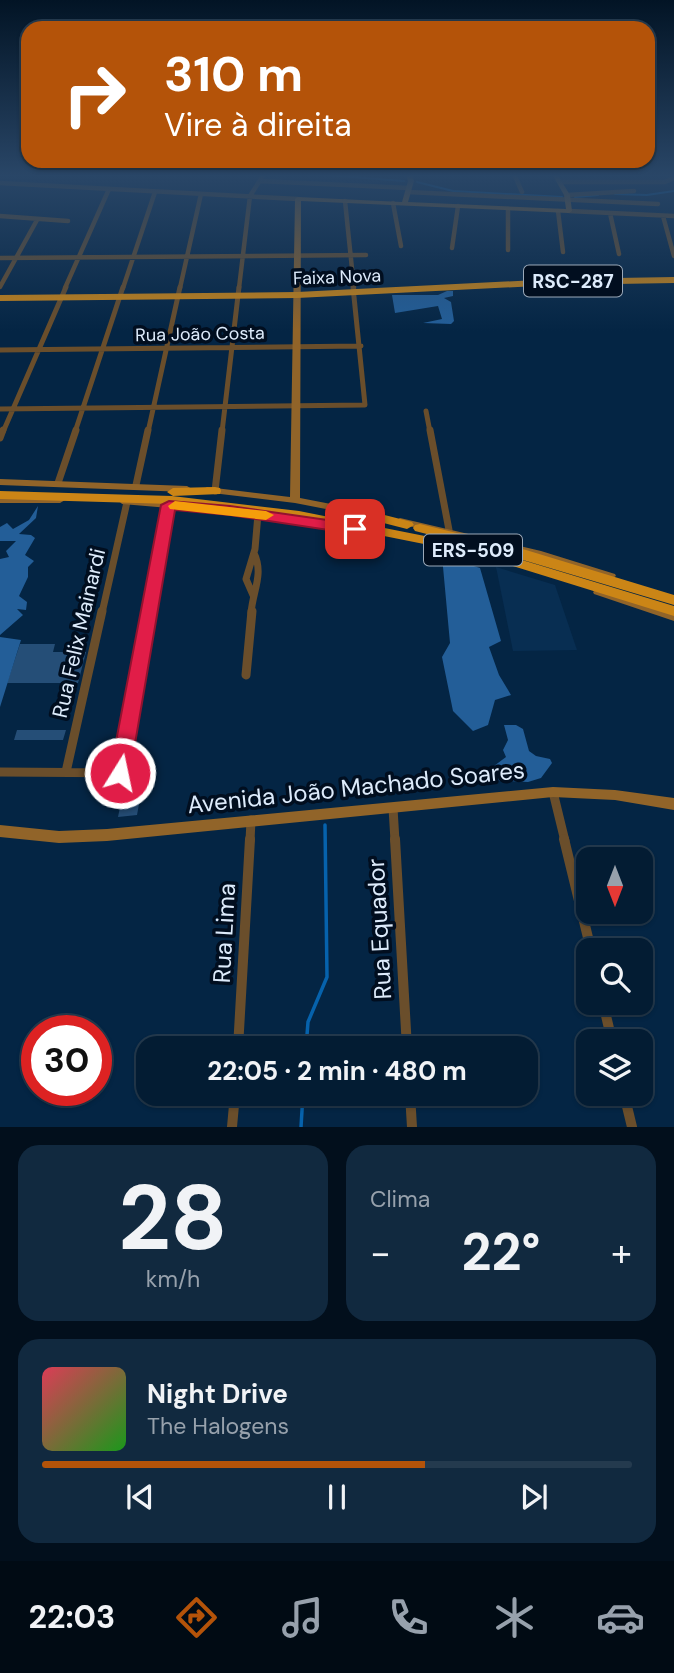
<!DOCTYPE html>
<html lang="pt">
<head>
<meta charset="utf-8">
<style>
	:root { --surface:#031c33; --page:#11293f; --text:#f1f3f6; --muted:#97a1ac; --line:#243a4e; --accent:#b45309 }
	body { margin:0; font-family:"DM Sans",sans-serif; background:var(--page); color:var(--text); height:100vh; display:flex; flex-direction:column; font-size:26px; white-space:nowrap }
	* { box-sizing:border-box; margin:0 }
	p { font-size:23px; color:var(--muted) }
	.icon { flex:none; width:38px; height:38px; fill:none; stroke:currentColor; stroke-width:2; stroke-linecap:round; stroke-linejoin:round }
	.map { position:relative; height:1127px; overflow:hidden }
	.details { display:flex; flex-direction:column; gap:18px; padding:18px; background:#020f1c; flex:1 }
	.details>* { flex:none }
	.top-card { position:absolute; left:21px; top:21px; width:634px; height:147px; border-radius:21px; box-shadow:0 2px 5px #0004,0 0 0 2px var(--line); background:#b45309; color:#fff; overflow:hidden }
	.needle { width:46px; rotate:180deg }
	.fabs { position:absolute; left:576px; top:847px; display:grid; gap:14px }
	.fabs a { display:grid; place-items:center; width:77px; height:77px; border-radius:14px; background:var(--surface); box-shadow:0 2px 5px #0004,0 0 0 2px var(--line); font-size:35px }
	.speed { position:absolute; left:21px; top:1015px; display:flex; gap:14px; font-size:35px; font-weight:700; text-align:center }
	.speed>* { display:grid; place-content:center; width:91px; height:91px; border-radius:50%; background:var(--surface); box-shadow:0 2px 5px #0004,0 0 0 2px var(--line); line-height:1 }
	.speed .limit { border:10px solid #d22; background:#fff; color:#111 }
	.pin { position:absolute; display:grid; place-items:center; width:60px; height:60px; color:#fff; margin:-30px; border-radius:14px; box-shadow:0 4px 10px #0006 }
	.me { position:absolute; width:77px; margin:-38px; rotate:10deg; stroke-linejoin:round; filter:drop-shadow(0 0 5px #0008) }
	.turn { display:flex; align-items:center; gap:24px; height:147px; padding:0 28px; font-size:32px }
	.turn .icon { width:91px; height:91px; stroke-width:2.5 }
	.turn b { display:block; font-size:49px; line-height:60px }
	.big { font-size:52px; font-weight:700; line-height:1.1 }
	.details .widget { flex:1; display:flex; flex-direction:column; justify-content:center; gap:10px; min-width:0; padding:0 24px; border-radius:21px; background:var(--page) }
	.details .dial { align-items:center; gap:0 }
	.dial b { font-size:91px; line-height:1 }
	.song { display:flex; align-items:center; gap:21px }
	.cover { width:84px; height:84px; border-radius:10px; background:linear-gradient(135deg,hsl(350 70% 55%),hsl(120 70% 35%)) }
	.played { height:7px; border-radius:4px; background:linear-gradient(90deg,var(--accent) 65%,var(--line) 65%) }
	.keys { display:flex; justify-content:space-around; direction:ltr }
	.heat { display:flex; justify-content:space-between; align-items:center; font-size:38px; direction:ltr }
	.details .tiles { flex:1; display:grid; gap:18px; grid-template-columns:1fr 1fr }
	.widget:last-child { grid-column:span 2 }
	.trip { position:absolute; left:136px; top:1036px; width:402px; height:70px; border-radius:21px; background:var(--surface); box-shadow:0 2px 5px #0004,0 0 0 2px var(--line); font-weight:700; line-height:70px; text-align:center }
	.dock { display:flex; height:112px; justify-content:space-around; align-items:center; background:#010b14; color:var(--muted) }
	.dock .icon { width:49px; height:49px }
	.dock .selected { color:var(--accent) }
	.dock b { font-size:32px; color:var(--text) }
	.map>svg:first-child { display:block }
	.built { fill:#082e52 }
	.green { fill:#254e77 }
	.forest { fill:#235e98 }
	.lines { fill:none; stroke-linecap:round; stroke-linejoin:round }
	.stream-far1 { stroke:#0662ac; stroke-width:2 }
	.stream { stroke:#0662ac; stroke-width:3.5 }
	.street-far4 { stroke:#6a4e2b; stroke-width:4.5 }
	.street-far3 { stroke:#6a4e2b; stroke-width:5 }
	.street-far2 { stroke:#6a4e2b; stroke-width:7 }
	.street-far1 { stroke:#6a4e2b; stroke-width:9 }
	.street { stroke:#6a4e2b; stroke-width:10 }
	.secondary { fill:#916429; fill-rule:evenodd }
	.highway { fill:#cb8516; fill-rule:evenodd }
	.route { fill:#e11d48; stroke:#92132f; stroke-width:2 }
	.slow { fill:#f59e0b }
	.labels { text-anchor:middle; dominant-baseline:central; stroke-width:7; stroke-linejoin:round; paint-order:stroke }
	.far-street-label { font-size:18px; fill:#ddebfb; stroke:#010e1f }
	.shield { fill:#010e1f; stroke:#9ba9b9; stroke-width:2 }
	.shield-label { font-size:19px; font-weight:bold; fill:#ddebfb }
	.street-label { font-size:21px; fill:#ddebfb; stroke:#010e1f }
	.near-street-label { font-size:24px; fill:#ddebfb; stroke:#010e1f }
</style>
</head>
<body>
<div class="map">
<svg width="674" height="1127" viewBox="0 0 674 1127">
	<rect width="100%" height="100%" fill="#042544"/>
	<path class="built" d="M496 567 555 585 577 650 513 651Z"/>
	<path class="green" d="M20 644H55L53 652H86L78 683H7Z
		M17 730H66L63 740H14Z
		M126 777H144L137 815 118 817Z"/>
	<path class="forest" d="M447 291H453V296L444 298 451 302 454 321 451 324 423 323 442 319 438 306 395 313 392 295H438Z
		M38 506 36 518 19 534 31 535 35 538 25 555 34 561 28 567V577L19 596 27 602 26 610 17 609 23 615 0 635V559L9 557 6 551 16 541H0V527L7 523 13 529 29 520Z
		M442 556 480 568 501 641 489 647 499 675 511 695 495 700 488 725 473 731 453 711 442 657 450 643Z
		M0 637 21 640 0 707Z
		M504 725H516L523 729 529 751 536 756 550 759 552 763 541 778 528 782 492 780 490 769 506 757 503 750 508 740Z"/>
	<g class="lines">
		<path class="stream-far1" d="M154 174H171
			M294 174H299
			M314 174 404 181
			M417 182 453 191 562 197
			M615 194 647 195 674 191
			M575 197 598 195"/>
		<path class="stream" d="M306 1048 308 1022 327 977 325 825
			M301 1127 303 1094"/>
		<path class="street-far4" d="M514 174 522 192
			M260 181 409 188
			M560 182H665L674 178
			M0 183 298 199
			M408 192 658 204
			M567 195 634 191
			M345 201 354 288
			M393 203 401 246
			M508 209V250
			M558 211 563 252
			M569 211 674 216
			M610 213 619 254
			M0 216 68 221
			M663 216 674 256
			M452 248 458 206
			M0 258 366 255
			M0 287 37 220
			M65 288 109 189
			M123 288 155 192
			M180 288 201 194
			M239 288 250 196 264 174"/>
		<path class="street-far3" d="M0 350 361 346
			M0 409 365 405 353 287
			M426 411 430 432
			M3 432 66 287
			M75 432 123 287
			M148 432 180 287
			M222 432 239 287"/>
		<path class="street-far2" d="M430 430 449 530
			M0 438 3 430
			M58 483 76 430
			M136 485 148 430
			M215 491 222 430
			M253 595 246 579 255 549 258 514
			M102 613 127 502
			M149 613 169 505
			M251 613C253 590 264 574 254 553"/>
		<path class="street-far1" d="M246 675 252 611
			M0 772 140 773
			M66 772 102 611
			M120 773 150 611
			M553 792 565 841
			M393 808 395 841
			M250 841 251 820"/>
		<path class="street" d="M395 839 407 1048
			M564 839 591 950
			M603 1003 612 1041
			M238 1048 250 839
			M410 1094 412 1127
			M624 1094 632 1127
			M232 1127 235 1094"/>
		<path class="secondary" d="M406 174H411L414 181 408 202 566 209 564 195 552 174H557L570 195 572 211 569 213 301 201 300 498 367 511 372 514 367 517 295 503 204 492 202 490 207 487 290 497 295 199 298 197 402 202 408 181Z
			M0 479 187 486 192 489 187 492 0 485Z
			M0 497H60L65 500 60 503H0Z
			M125 499 228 507 233 510 228 513 122 504 120 502 122 500Z
			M247 510 339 523 344 526 339 529 244 515 242 513 244 511Z
			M400 518 541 551 615 574 616 576 611 579 534 556 396 523 395 521Z
			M450 546 503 560 504 562 499 565 446 551 445 549 446 547Z
			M598 588 674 613V621L594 594 593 592Z
			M553 787 615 790 674 798V810L615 800 553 797 107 841 59 843 0 837V825L59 831 107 829Z"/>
		<path class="highway" d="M674 277V283L557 285 297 298 0 301V295L297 292 557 279Z
			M215 487 220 488 221 491 220 494 173 496 167 492 173 488Z
			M0 491 172 496 299 511 470 545 415 531 413 528 415 525 420 524 526 550 674 595V605L486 549 674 606V616L474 554 299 519 172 504 0 499Z
			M361 509 412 522 414 525 407 529 356 516 354 513Z"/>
	</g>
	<linearGradient id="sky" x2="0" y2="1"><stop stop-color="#021425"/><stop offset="0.53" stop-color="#294667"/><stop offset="1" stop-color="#294667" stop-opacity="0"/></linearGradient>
	<rect width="674" height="331" fill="url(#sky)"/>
	<path class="route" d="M169 501 230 506 355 524 363 529 355 534 230 515 175 510 130 773 127 778 120 781 113 778 110 773 161 505Z"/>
	<path class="slow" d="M175 501 266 511 274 515 266 520 170 509 168 506Z"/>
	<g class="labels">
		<g class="far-street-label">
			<text transform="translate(337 277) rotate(-2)">Faixa Nova</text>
			<text transform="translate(200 334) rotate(-1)">Rua João Costa</text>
		</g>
		<g class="shield">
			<rect x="524" y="265.5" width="98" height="31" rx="5"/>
			<rect x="424" y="534.5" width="98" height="31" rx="5"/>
		</g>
		<g class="shield-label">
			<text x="573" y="281">RSC-287</text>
			<text x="473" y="550">ERS-509</text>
		</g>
		<g class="street-label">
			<text transform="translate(79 633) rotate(-77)">Rua Felix Mainardi</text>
		</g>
		<g class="near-street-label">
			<text transform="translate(356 787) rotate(-6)">Avenida João Machado Soares</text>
			<text transform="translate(379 929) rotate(-93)">Rua Equador</text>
			<text transform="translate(224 933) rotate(-87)">Rua Lima</text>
		</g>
	</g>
</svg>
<div class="fabs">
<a><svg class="needle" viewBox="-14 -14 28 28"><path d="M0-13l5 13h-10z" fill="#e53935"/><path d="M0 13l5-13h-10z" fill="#97a1ac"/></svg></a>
<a><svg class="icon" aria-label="search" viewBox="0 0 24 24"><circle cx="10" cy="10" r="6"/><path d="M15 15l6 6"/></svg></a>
<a><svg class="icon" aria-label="layers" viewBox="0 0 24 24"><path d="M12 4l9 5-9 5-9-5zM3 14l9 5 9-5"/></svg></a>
</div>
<div class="speed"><div class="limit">30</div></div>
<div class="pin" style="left:355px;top:529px;background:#d93025"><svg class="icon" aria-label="arrive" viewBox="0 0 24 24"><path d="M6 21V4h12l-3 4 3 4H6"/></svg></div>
<svg class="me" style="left:120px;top:773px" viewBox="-20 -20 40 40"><circle r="17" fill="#e11d48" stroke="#fff" stroke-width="3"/><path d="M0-11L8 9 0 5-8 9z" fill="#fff"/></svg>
<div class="trip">22:05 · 2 min · 480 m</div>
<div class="top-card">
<div class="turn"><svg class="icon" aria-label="right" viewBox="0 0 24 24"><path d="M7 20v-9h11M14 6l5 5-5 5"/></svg><div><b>310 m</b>Vire à direita</div></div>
</div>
</div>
<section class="details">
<div class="tiles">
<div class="widget dial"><b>28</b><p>km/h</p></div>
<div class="widget"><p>Clima</p>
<div class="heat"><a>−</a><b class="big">22°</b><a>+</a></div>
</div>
<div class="widget">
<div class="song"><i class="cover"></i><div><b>Night Drive</b><p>The Halogens</p></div></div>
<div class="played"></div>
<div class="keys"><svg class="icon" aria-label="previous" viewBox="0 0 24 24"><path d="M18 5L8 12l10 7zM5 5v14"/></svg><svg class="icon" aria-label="pause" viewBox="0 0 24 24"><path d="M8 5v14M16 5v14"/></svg><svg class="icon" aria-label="next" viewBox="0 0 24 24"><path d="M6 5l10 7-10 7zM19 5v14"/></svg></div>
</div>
</div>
</section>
<nav class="dock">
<b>22:03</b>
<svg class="icon selected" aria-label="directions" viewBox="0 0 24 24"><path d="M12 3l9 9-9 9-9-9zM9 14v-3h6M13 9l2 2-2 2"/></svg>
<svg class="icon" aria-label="music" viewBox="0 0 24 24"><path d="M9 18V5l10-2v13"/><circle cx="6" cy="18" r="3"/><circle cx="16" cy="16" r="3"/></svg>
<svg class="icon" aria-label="phone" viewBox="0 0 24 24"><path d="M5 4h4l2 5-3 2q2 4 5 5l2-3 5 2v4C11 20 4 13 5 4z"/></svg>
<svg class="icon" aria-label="climate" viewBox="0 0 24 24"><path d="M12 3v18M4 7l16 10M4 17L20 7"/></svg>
<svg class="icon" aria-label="car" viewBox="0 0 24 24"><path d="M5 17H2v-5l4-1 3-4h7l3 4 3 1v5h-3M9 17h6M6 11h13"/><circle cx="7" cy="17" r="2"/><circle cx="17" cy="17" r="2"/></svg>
</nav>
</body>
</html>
